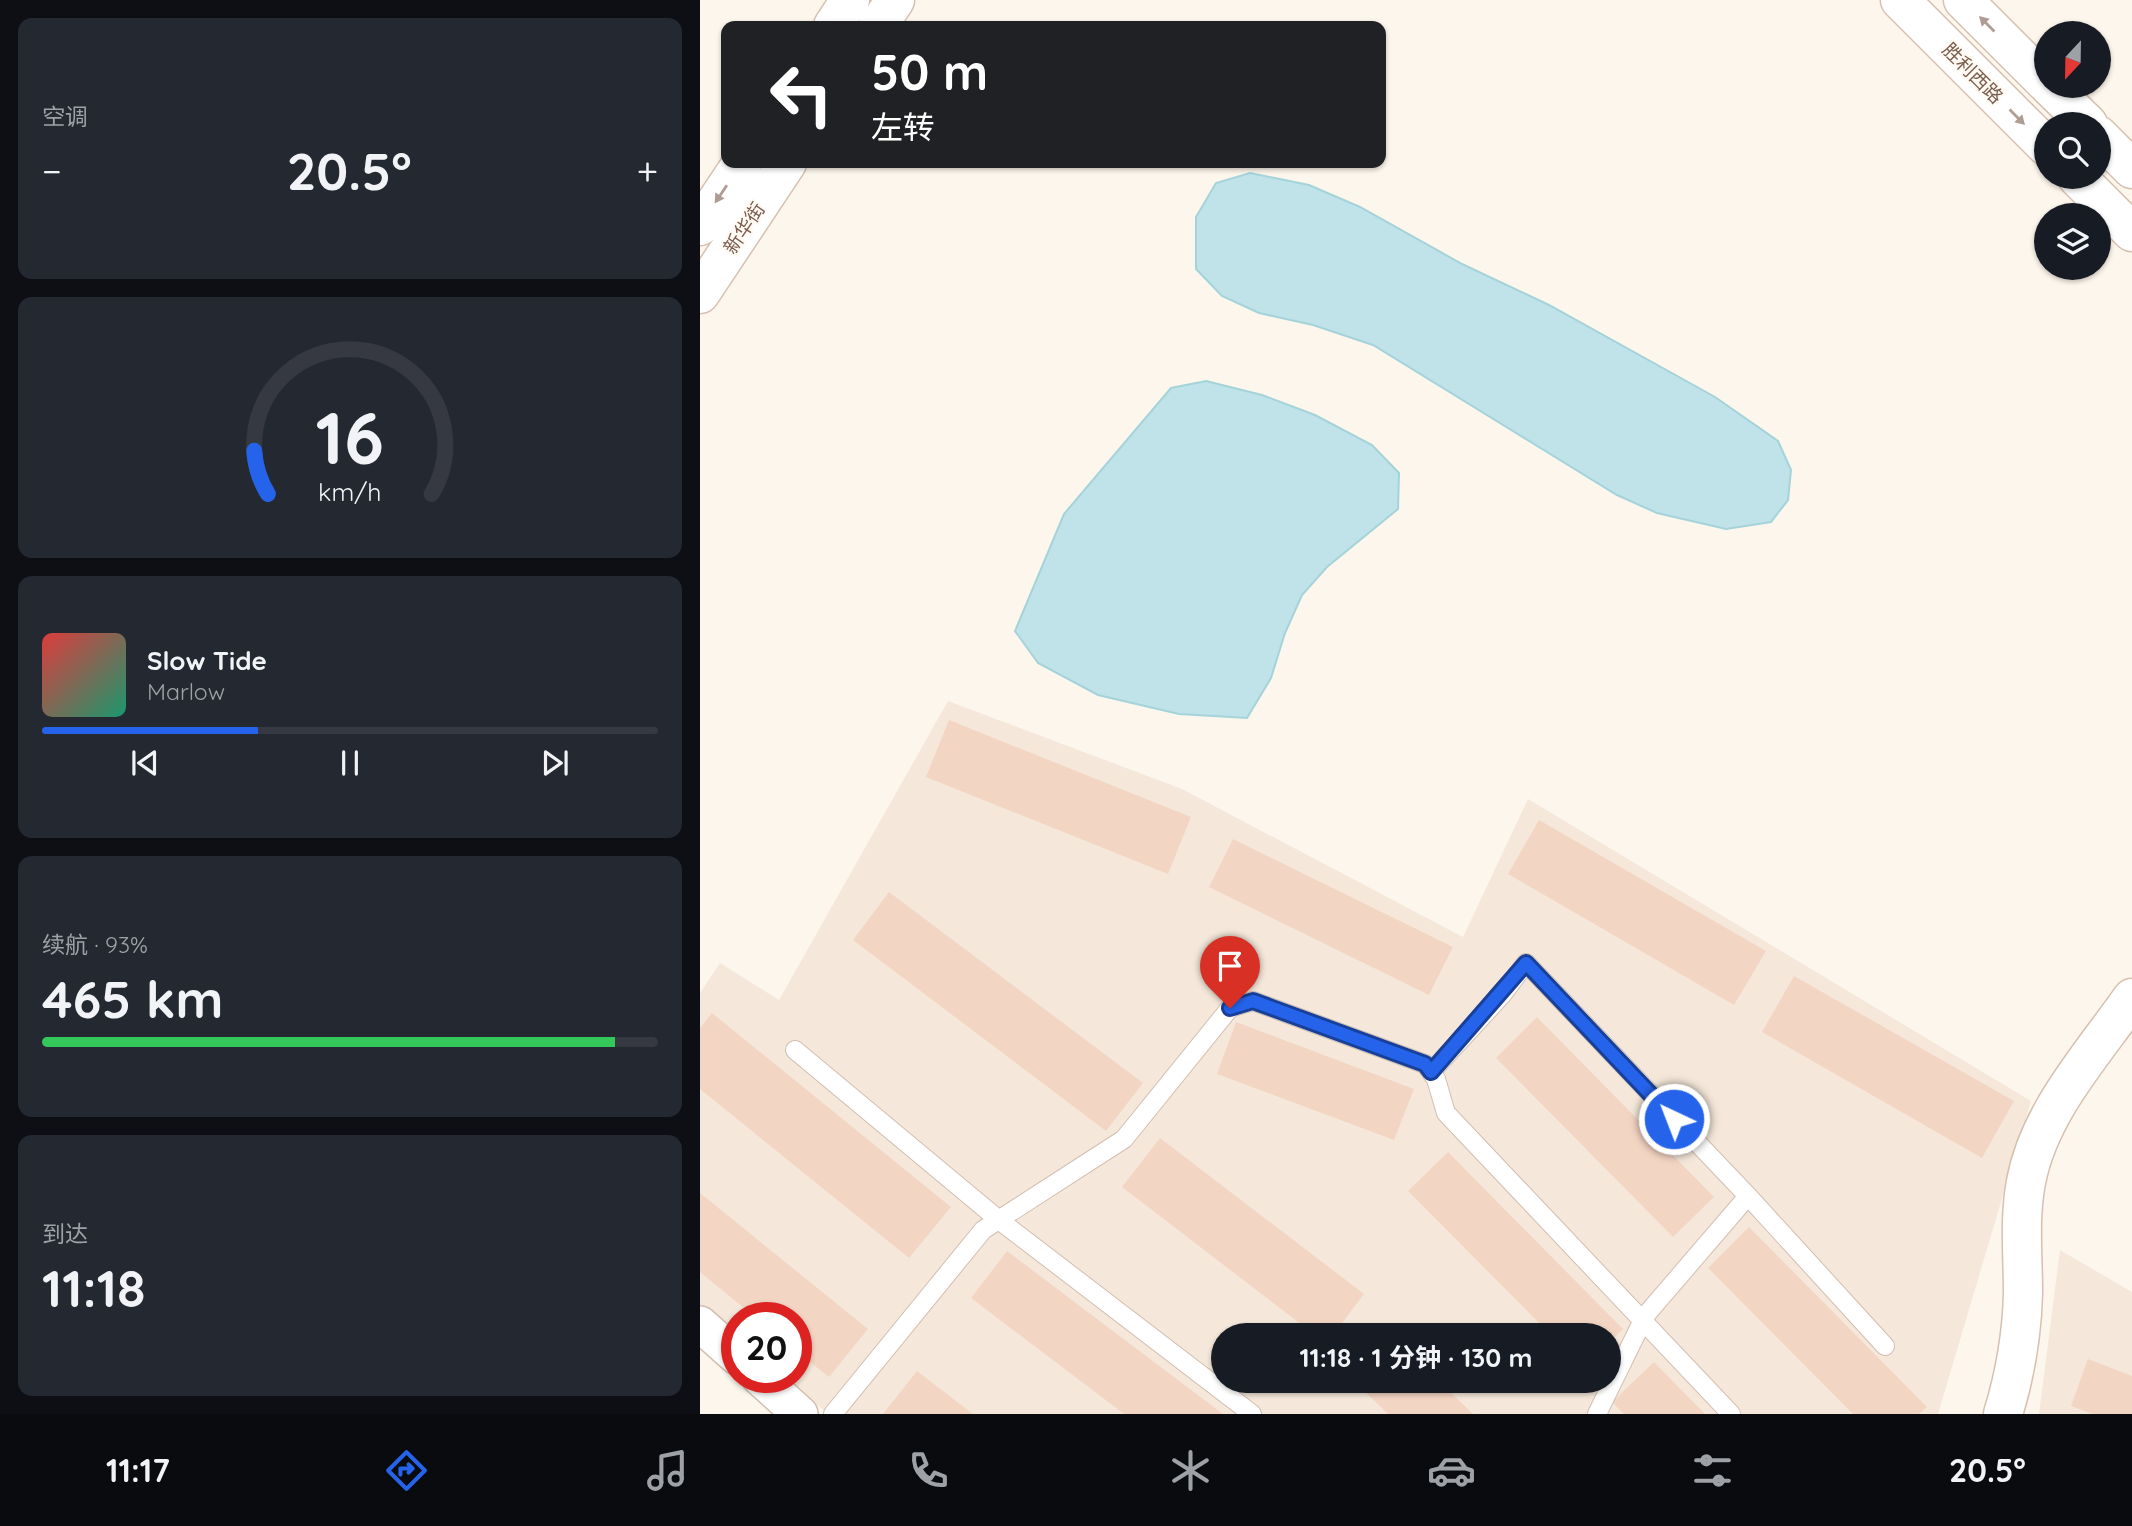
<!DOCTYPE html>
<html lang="zh">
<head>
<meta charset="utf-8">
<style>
	:root { --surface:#171b24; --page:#242831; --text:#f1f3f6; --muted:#9ea1a6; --line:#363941; --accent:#2563eb }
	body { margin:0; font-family:Quicksand,"Noto Sans SC",sans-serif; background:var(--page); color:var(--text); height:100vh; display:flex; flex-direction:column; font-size:26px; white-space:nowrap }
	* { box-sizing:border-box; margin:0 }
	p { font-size:23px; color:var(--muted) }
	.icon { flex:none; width:38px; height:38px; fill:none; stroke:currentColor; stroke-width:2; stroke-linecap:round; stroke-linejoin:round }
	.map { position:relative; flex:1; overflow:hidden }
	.drawer { display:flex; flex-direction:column; gap:18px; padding:18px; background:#0d0f14; width:700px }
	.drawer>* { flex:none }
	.hud { position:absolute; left:21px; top:21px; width:665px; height:147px; border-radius:14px; box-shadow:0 2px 5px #0004; background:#202124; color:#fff; overflow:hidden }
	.needle { width:46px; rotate:202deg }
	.buttons { position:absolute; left:1334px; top:21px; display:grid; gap:14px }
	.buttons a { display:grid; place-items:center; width:77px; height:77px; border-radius:50%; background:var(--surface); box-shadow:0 2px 5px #0004; font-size:35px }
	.speed { position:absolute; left:21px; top:1302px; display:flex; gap:14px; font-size:35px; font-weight:700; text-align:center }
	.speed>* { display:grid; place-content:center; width:91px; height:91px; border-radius:50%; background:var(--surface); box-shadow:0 2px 5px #0004; line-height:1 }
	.speed .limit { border:10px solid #d22; background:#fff; color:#111 }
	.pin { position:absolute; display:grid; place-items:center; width:60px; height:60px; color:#fff; margin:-72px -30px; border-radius:50% 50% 50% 0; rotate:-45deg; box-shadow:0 0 7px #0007 }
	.pin .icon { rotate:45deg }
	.me { position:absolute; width:77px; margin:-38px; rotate:317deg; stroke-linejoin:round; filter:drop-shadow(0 0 5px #0008) }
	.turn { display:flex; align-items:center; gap:24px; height:147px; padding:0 35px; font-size:32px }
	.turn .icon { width:91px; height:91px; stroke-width:2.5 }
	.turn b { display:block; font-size:49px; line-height:60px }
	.big { font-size:52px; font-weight:700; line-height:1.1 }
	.drawer .tile { flex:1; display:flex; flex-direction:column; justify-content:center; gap:10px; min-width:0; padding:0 24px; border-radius:14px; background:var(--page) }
	.drawer .dial { align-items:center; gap:0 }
	.dial svg { height:182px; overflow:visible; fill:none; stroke:var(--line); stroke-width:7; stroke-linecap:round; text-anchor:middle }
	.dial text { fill:var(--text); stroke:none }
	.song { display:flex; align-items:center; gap:21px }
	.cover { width:84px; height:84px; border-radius:10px; background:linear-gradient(135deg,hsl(0 70% 55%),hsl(160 70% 35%)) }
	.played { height:7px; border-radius:4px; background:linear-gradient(90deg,var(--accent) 35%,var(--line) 35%) }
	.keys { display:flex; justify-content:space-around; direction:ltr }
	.heat { display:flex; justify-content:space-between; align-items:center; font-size:38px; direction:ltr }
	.charge { height:10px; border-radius:5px; background:linear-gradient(90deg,#34c759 93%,var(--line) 0) }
	.trip { position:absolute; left:511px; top:1323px; width:410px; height:70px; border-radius:35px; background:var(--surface); box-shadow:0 2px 5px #0004; font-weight:700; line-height:70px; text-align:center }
	.tab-bar { display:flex; height:112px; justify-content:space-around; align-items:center; background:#090b0e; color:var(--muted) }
	.tab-bar .icon { width:49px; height:49px }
	.tab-bar .current { color:var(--accent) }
	.tab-bar b { font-size:32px; color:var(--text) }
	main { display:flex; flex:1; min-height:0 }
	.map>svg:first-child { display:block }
	.residential { fill:#f5e8da; fill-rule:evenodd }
	.water { fill:#bfe3e8; stroke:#a5d3da; stroke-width:2 }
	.building { fill:#f3d5c3 }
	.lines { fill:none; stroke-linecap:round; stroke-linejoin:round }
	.lane-casing { stroke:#d1beb0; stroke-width:20 }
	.street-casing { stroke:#d1beb0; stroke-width:38 }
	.secondary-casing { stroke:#d6c0b0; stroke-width:41 }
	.lane { stroke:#fff; stroke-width:18 }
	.street { stroke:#fff; stroke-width:35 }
	.secondary { stroke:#fff; stroke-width:38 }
	.oneway { fill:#af9d94 }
	.route-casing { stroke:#184099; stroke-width:18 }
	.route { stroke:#2563eb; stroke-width:12 }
	.labels { text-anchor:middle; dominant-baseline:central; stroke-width:5; stroke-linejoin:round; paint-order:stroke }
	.street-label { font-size:19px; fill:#7a5c4d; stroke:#fffaf3 }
</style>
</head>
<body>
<main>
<section class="drawer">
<div class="tile"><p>空调</p>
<div class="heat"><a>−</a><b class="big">20.5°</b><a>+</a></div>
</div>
<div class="tile dial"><svg viewBox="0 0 100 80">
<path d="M14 69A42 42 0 1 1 86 69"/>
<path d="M14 69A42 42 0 0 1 8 50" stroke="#2563eb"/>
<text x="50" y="56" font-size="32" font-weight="700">16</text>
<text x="50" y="72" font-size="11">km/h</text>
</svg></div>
<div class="tile">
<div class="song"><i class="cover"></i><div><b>Slow Tide</b><p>Marlow</p></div></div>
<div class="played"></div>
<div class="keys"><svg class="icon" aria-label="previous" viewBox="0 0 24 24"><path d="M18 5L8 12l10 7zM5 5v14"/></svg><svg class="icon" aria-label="pause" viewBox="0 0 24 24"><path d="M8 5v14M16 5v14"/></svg><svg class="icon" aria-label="next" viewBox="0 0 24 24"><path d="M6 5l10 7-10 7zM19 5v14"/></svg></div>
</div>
<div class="tile"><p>续航 · 93%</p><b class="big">465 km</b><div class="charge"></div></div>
<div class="tile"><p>到达</p><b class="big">11:18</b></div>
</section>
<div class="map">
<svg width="1432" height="1414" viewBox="0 0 1432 1414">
	<rect width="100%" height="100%" fill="#fdf6ec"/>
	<path class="residential" d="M248 701 482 789 763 937 828 799 1331 1101 1238 1414H128L84 1377H96V1318H37V1337L0 1307V993L20 963 79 1000ZM523 1335H908V1381H523Z
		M1360 1250 1432 1292V1414H1339Z"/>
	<path class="water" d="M550 173 609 185 660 207 762 264 849 305 1015 397 1078 441 1091 470 1088 500 1071 522 1026 529 957 513 917 495 673 345 613 325 559 313 522 296 496 269V217L516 183Z
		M506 381 562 395 615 415 672 445 699 473 698 509 627 567 602 595 585 633 571 678 547 718 479 714 398 695 338 663 315 631 364 514 471 388Z"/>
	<path class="building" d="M249 720 491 817 468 874 226 777Z
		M839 820 1066 951 1034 1005 808 874Z
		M533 839 753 947 729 995 509 887Z
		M189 892 443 1083 406 1131 153 940Z
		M1094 976 1314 1101 1282 1158 1062 1032Z
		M12 1013 251 1207 209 1258 0 1089V1028Z
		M837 1017 1014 1197 973 1237 796 1058Z
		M536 1022 714 1089 694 1140 517 1074Z
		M460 1138 664 1294 633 1335H615L422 1187Z
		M748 1152 923 1329 908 1344V1335H851L708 1191Z
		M0 1193 168 1329 129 1377 96 1351V1318H56L0 1272Z
		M1049 1227 1227 1407 1219 1414H1153L1008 1268Z
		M307 1251 523 1414H424L271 1298Z
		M1388 1359 1432 1376V1414H1393L1371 1406Z
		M954 1362 1005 1414H924L912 1402Z
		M217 1371 273 1414H183Z
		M654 1381H739L773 1414H688Z"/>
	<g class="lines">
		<g class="lane-casing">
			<path id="lane" d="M95 1050 299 1220 552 1414
				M731 1072 802 995 826 963 1048 1196 1185 1346
				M133 1414 283 1230 424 1139 530 1008 553 1001 725 1064 736 1079 746 1113 1031 1414
				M897 1414 945 1316 1048 1196"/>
		</g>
		<g class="street-casing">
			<path id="street" d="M0 1324 37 1357
				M59 1377 100 1414"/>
		</g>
		<g class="secondary-casing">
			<path id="secondary" d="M1200 0 1346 146
				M1263 0 1346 83
				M133 26 150 0
				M178 26 195 0
				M1349 86 1388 124
				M1398 135 1432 169
				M1377 177 1432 232
				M0 226 42 163
				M0 294 87 163
				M1303 1414C1315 1375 1322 1334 1323 1293 1323 1255 1319 1219 1326 1182 1339 1112 1392 1055 1432 998"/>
		</g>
		<use href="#lane" class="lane"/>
		<use href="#street" class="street"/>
		<use href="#secondary" class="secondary"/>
	</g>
	<defs><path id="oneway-solid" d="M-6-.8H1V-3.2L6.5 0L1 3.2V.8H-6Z" transform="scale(1.75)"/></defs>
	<g class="oneway">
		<use href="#oneway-solid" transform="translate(1287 24) rotate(-135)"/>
		<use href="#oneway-solid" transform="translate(1317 117) rotate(45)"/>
		<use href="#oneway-solid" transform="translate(21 194) rotate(124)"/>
	</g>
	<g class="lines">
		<g class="route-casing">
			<path id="route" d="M530 1008 553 1001 725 1064 731 1072 826 963 974 1119"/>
		</g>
		<use href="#route" class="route"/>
	</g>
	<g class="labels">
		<g class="street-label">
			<text transform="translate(1273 73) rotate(45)">胜利西路</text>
			<text transform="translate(44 228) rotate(-56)">新华街</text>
		</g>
	</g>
</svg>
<div class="buttons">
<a><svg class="needle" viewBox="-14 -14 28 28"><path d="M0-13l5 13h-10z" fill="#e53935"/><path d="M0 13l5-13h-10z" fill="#9ea1a6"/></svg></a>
<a><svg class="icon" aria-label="search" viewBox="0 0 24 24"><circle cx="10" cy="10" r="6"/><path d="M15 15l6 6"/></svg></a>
<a><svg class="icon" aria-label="layers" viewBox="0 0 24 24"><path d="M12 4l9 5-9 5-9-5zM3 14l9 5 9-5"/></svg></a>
</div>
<div class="speed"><div class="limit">20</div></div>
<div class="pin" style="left:530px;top:1008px;background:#d93025"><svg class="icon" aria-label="arrive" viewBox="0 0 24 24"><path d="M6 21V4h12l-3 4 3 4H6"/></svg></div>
<svg class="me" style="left:974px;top:1119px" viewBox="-20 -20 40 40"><circle r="17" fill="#2563eb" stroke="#fff" stroke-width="3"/><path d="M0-11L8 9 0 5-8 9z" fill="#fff"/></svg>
<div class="trip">11:18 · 1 分钟 · 130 m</div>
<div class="hud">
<div class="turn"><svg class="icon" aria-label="left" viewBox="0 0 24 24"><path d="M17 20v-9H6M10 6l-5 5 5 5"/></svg><div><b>50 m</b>左转</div></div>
</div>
</div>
</main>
<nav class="tab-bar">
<b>11:17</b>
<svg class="icon current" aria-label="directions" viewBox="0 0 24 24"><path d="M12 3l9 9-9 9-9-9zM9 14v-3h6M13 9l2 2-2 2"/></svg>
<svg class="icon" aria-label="music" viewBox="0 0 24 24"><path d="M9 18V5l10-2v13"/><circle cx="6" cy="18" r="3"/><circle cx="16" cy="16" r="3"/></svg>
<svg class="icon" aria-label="phone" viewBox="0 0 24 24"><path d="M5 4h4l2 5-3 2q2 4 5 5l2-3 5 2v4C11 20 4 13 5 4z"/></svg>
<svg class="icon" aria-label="climate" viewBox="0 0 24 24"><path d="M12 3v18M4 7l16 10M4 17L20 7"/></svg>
<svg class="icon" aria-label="car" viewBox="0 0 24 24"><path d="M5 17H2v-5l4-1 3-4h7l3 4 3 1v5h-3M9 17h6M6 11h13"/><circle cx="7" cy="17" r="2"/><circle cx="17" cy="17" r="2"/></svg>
<svg class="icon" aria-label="filters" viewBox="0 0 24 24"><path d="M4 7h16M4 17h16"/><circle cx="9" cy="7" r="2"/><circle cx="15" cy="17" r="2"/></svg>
<b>20.5°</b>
</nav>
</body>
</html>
